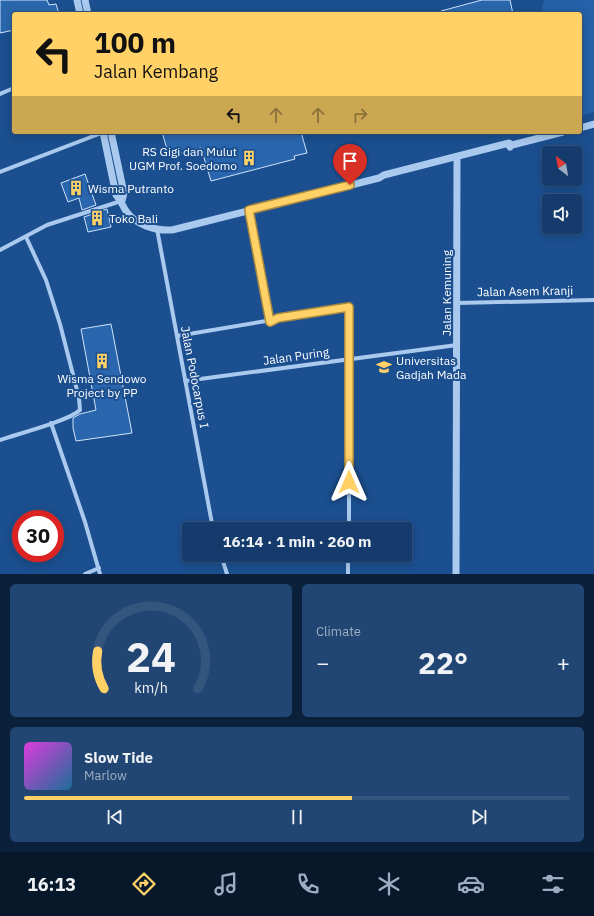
<!DOCTYPE html>
<html lang="en">
<head>
<meta charset="utf-8">
<style>
	:root { --surface:#143b6b; --page:#214673; --text:#f1f3f6; --muted:#9dadc1; --line:#33557e; --accent:#ffd166 }
	body { margin:0; font-family:"IBM Plex Sans",sans-serif; background:var(--page); color:var(--text); height:100vh; display:flex; flex-direction:column; font-size:15px; white-space:nowrap }
	* { box-sizing:border-box; margin:0 }
	p { font-size:13px; color:var(--muted) }
	.icon { flex:none; width:22px; height:22px; fill:none; stroke:currentColor; stroke-width:2; stroke-linecap:round; stroke-linejoin:round }
	.map { position:relative; height:574px; overflow:hidden }
	.details { display:flex; flex-direction:column; gap:10px; padding:10px; background:#0b203b; flex:1 }
	.details>* { flex:none }
	.banner { position:absolute; left:12px; top:12px; width:570px; height:122px; border-radius:4px; box-shadow:0 2px 10px #0003,0 0 0 1px var(--line); background:#ffd166; color:#111; overflow:hidden }
	.needle { width:26px; rotate:329deg }
	.buttons { position:absolute; left:542px; top:146px; display:grid; gap:8px }
	.buttons a { display:grid; place-items:center; width:40px; height:40px; border-radius:4px; background:var(--surface); box-shadow:0 2px 10px #0003,0 0 0 1px var(--line); font-size:20px }
	.speed { position:absolute; left:12px; top:510px; display:flex; gap:8px; font-size:20px; font-weight:700; text-align:center }
	.speed>* { display:grid; place-content:center; width:52px; height:52px; border-radius:50%; background:var(--surface); box-shadow:0 2px 10px #0003,0 0 0 1px var(--line); line-height:1 }
	.speed .limit { border:6px solid #d22; background:#fff; color:#111 }
	.pin { position:absolute; display:grid; place-items:center; width:34px; height:34px; color:#fff; margin:-41px -17px; border-radius:50% 50% 50% 0; rotate:-45deg; box-shadow:0 0 4px #0007 }
	.pin .icon { rotate:45deg }
	.me { position:absolute; width:44px; margin:-22px; rotate:0deg; stroke-linejoin:round; filter:drop-shadow(0 0 3px #0008) }
	.turn { display:flex; align-items:center; gap:14px; height:84px; padding:0 16px; font-size:18px }
	.turn .icon { width:52px; height:52px; stroke-width:2.5 }
	.turn b { display:block; font-size:28px; line-height:34px }
	.lanes { display:flex; align-items:center; height:38px; padding:0 16px; background:#0003; justify-content:center; gap:20px; direction:ltr }
	.lanes .off { opacity:.35 }
	.big { font-size:30px; font-weight:800; line-height:1.1 }
	.details .card { flex:1; display:flex; flex-direction:column; justify-content:center; gap:6px; min-width:0; padding:0 14px; border-radius:6px; background:var(--page) }
	.details .dial { align-items:center; gap:0 }
	.dial svg { height:104px; overflow:visible; fill:none; stroke:var(--line); stroke-width:7; stroke-linecap:round; text-anchor:middle }
	.dial text { fill:var(--text); stroke:none }
	.song { display:flex; align-items:center; gap:12px }
	.cover { width:48px; height:48px; border-radius:6px; background:linear-gradient(135deg,hsl(300 70% 55%),hsl(200 70% 35%)) }
	.played { height:4px; border-radius:2px; background:linear-gradient(90deg,var(--accent) 60%,var(--line) 60%) }
	.keys { display:flex; justify-content:space-around; direction:ltr }
	.heat { display:flex; justify-content:space-between; align-items:center; font-size:22px; direction:ltr }
	.details .tiles { flex:1; display:grid; gap:10px; grid-template-columns:1fr 1fr }
	.card:last-child { grid-column:span 2 }
	.trip { position:absolute; left:182px; top:522px; width:230px; height:40px; border-radius:4px; background:var(--surface); box-shadow:0 2px 10px #0003,0 0 0 1px var(--line); font-weight:800; line-height:40px; text-align:center }
	.tabs { display:flex; height:64px; justify-content:space-around; align-items:center; background:#08182b; color:var(--muted) }
	.tabs .icon { width:28px; height:28px }
	.tabs .active { color:var(--accent) }
	.tabs b { font-size:18px; color:var(--text) }
	.map>svg:first-child { display:block }
	.green { fill:#2461a8 }
	.building { fill:#2a66ad; stroke:#cfe3fa }
	.lines { fill:none; stroke-linecap:round; stroke-linejoin:round }
	.minor { stroke:#a9c9ee; stroke-width:4 }
	.tertiary { stroke:#a9c9ee; stroke-width:7 }
	.route-casing { stroke:#a68842; stroke-width:10 }
	.route { stroke:#ffd166; stroke-width:7 }
	.labels { text-anchor:middle; dominant-baseline:central; stroke-width:4; stroke-linejoin:round; paint-order:stroke }
	.poi-label { font-size:12px; fill:#fff; stroke:#1b4f8f; text-anchor:start }
	.street-label { font-size:12px; fill:#fff; stroke:#1b4f8f }
</style>
</head>
<body>
<div class="map">
<svg width="594" height="574" viewBox="0 0 594 574">
	<rect width="100%" height="100%" fill="#1b4f8f"/>
	<path class="green" d="M545 0H594V112L580 116V14H544L542 6Z"/>
	<path class="building" d="M0 0H47L49 5 56 4 59 14H14V30L0 33Z
		M482 0H510L513 14H441V11Z
		M162 132H301L307 153 294 156 295 159 211 181 201 148 169 156Z
		M85 174 96 205 82 210 79 198 68 202 61 183Z
		M107 209 111 227 88 232 84 217Z
		M111 324 132 433 76 441 73 428V418L80 414 96 410 81 329Z"/>
	<g class="lines">
		<path class="minor" d="M0 94 14 88
			M0 172 104 132
			M249 211 270 322
			M157 229 213 529
			M0 250 47 225 121 201
			M457 303 594 300
			M177 336 349 307V529
			M185 381 457 345
			M51 423 85 522 100 574
			M0 440C17 434 69 421 80 410L79 398 60 324 46 280 26 237
			M221 555 227 574
			M85 574 99 568
			M348 574V555"/>
		<path class="tertiary" d="M77 0 80 14
			M85 0 88 14
			M580 128 594 124
			M103 132 116 195C121 200 122 205 126 211 136 225 155 231 172 230L379 178 384 175 509 143 512 145
			M111 132 124 193 122 201
			M510 147 512 145 563 132
			M456 574 457 157"/>
	</g>
	<g class="lines">
		<g class="route-casing">
			<path id="route" d="M349 482V307L278 318 270 322 249 210 350 185"/>
		</g>
		<use href="#route" class="route"/>
	</g>
	<defs>
		<g id="building-bare" transform="scale(1.2)"><path d="M-4-6H4V6H1V3H-1V6H-4ZM-2.5-4.3h1.7v1.8h-1.7ZM.8-4.3h1.7v1.8H.8ZM-2.5-1h1.7V.8h-1.7ZM.8-1h1.7V.8H.8Z" fill="#ffd166" stroke="#1b4f8f" stroke-width="2.5" paint-order="stroke"/></g>
		<g id="university-bare" transform="scale(1.2)"><path d="M0-5L7-2L0 1L-7-2ZM-4 1L0 2.5L4 1V4Q0 6-4 4Z" fill="#ffd166" stroke="#1b4f8f" stroke-width="2.5" paint-order="stroke"/></g>
	</defs>
	<g fill-rule="evenodd">
		<use href="#building-bare" x="249" y="158"/>
		<use href="#building-bare" x="76" y="188"/>
		<use href="#building-bare" x="97" y="218"/>
		<use href="#building-bare" x="102" y="361"/>
		<use href="#university-bare" x="384" y="367"/>
	</g>
	<g class="labels">
		<g class="poi-label">
			<text x="237" y="151" text-anchor="end">RS Gigi dan Mulut<tspan x="237" dy="14">UGM Prof. Soedomo</tspan></text>
			<text x="88" y="188">Wisma Putranto</text>
			<text x="109" y="218">Toko Bali</text>
			<text x="396" y="360">Universitas<tspan x="396" dy="14">Gadjah Mada</tspan></text>
			<text x="102" y="378" text-anchor="middle">Wisma Sendowo<tspan x="102" dy="14">Project by PP</tspan></text>
		</g>
		<g class="street-label">
			<text transform="translate(525 291) rotate(-1)">Jalan Asem Kranji</text>
			<text transform="translate(446 293) rotate(-90)">Jalan Kemuning</text>
			<text transform="translate(296 356) rotate(-8)">Jalan Puring</text>
			<text transform="translate(195 377) rotate(79)">Jalan Podocarpus I</text>
		</g>
	</g>
</svg>
<div class="buttons">
<a><svg class="needle" viewBox="-14 -14 28 28"><path d="M0-13l5 13h-10z" fill="#e53935"/><path d="M0 13l5-13h-10z" fill="#9dadc1"/></svg></a>
<a><svg class="icon" aria-label="sound" viewBox="0 0 24 24"><path d="M4 9h4l5-4v14l-5-4H4zM17 9q2 3 0 6"/></svg></a>
</div>
<div class="speed"><div class="limit">30</div></div>
<div class="pin" style="left:350px;top:185px;background:#d93025"><svg class="icon" aria-label="arrive" viewBox="0 0 24 24"><path d="M6 21V4h12l-3 4 3 4H6"/></svg></div>
<svg class="me" style="left:349px;top:482px" viewBox="-20 -20 40 40"><path d="M0-17L14 15 0 8-14 15z" fill="#ffd166" stroke="#fff" stroke-width="4"/></svg>
<div class="trip">16:14 · 1 min · 260 m</div>
<div class="banner">
<div class="turn"><svg class="icon" aria-label="left" viewBox="0 0 24 24"><path d="M17 20v-9H6M10 6l-5 5 5 5"/></svg><div><b>100 m</b>Jalan Kembang</div></div>
<div class="lanes"><svg class="icon" aria-label="left" viewBox="0 0 24 24"><path d="M17 20v-9H6M10 6l-5 5 5 5"/></svg><svg class="icon off" aria-label="ahead" viewBox="0 0 24 24"><path d="M12 20V5M6 11l6-6 6 6"/></svg><svg class="icon off" aria-label="ahead" viewBox="0 0 24 24"><path d="M12 20V5M6 11l6-6 6 6"/></svg><svg class="icon off" aria-label="right" viewBox="0 0 24 24"><path d="M7 20v-9h11M14 6l5 5-5 5"/></svg></div>
</div>
</div>
<section class="details">
<div class="tiles">
<div class="card dial"><svg viewBox="0 0 100 80">
<path d="M14 69A42 42 0 1 1 86 69"/>
<path d="M14 69A42 42 0 0 1 9 40" stroke="#ffd166"/>
<text x="50" y="56" font-size="32" font-weight="700">24</text>
<text x="50" y="72" font-size="11">km/h</text>
</svg></div>
<div class="card"><p>Climate</p>
<div class="heat"><a>−</a><b class="big">22°</b><a>+</a></div>
</div>
<div class="card">
<div class="song"><i class="cover"></i><div><b>Slow Tide</b><p>Marlow</p></div></div>
<div class="played"></div>
<div class="keys"><svg class="icon" aria-label="previous" viewBox="0 0 24 24"><path d="M18 5L8 12l10 7zM5 5v14"/></svg><svg class="icon" aria-label="pause" viewBox="0 0 24 24"><path d="M8 5v14M16 5v14"/></svg><svg class="icon" aria-label="next" viewBox="0 0 24 24"><path d="M6 5l10 7-10 7zM19 5v14"/></svg></div>
</div>
</div>
</section>
<nav class="tabs">
<b>16:13</b>
<svg class="icon active" aria-label="directions" viewBox="0 0 24 24"><path d="M12 3l9 9-9 9-9-9zM9 14v-3h6M13 9l2 2-2 2"/></svg>
<svg class="icon" aria-label="music" viewBox="0 0 24 24"><path d="M9 18V5l10-2v13"/><circle cx="6" cy="18" r="3"/><circle cx="16" cy="16" r="3"/></svg>
<svg class="icon" aria-label="phone" viewBox="0 0 24 24"><path d="M5 4h4l2 5-3 2q2 4 5 5l2-3 5 2v4C11 20 4 13 5 4z"/></svg>
<svg class="icon" aria-label="climate" viewBox="0 0 24 24"><path d="M12 3v18M4 7l16 10M4 17L20 7"/></svg>
<svg class="icon" aria-label="car" viewBox="0 0 24 24"><path d="M5 17H2v-5l4-1 3-4h7l3 4 3 1v5h-3M9 17h6M6 11h13"/><circle cx="7" cy="17" r="2"/><circle cx="17" cy="17" r="2"/></svg>
<svg class="icon" aria-label="filters" viewBox="0 0 24 24"><path d="M4 7h16M4 17h16"/><circle cx="9" cy="7" r="2"/><circle cx="15" cy="17" r="2"/></svg>
</nav>
</body>
</html>
